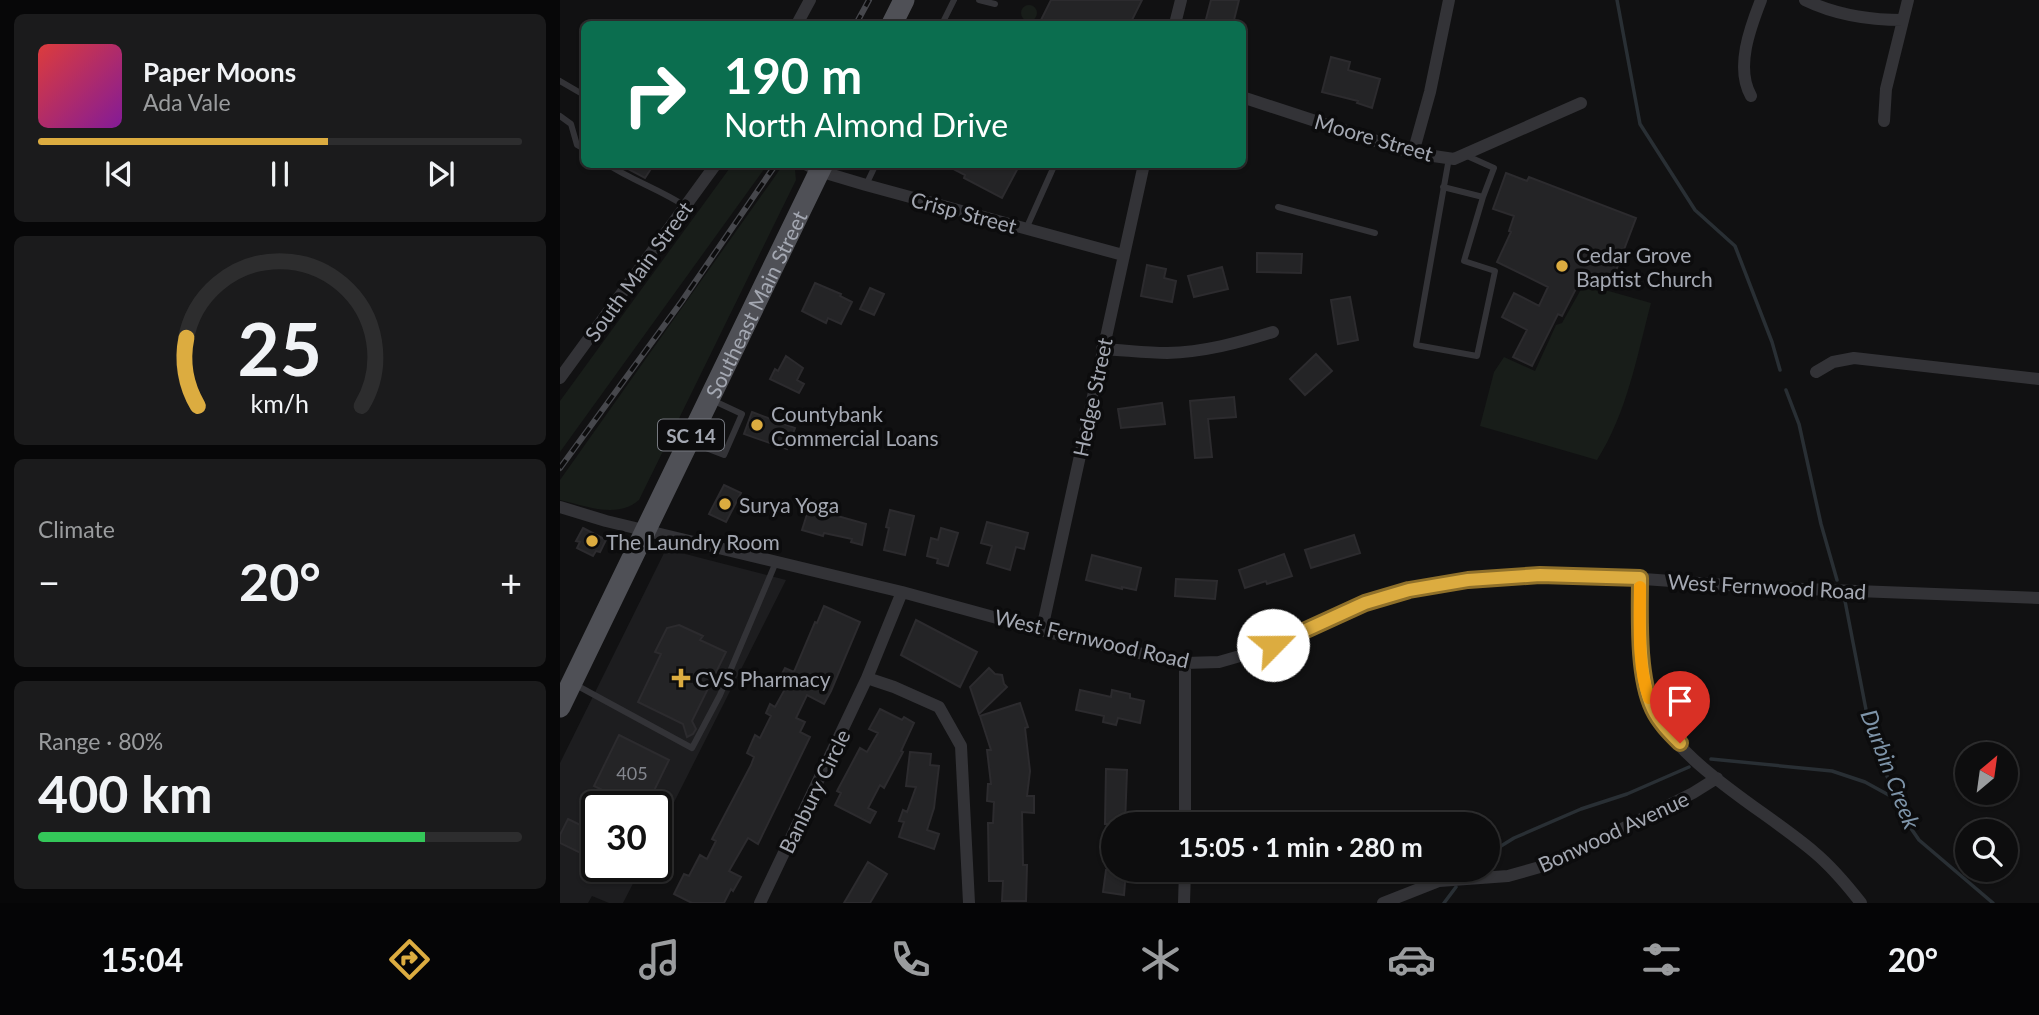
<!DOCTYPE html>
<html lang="en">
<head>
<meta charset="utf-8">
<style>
	:root { --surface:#0d0d0e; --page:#1b1b1c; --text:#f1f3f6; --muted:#9a9c9e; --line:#2d2d2e; --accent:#dcac40 }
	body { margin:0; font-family:Lato,sans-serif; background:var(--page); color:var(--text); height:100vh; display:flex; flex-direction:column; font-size:26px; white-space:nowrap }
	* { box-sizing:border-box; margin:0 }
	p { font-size:23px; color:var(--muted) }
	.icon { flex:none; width:38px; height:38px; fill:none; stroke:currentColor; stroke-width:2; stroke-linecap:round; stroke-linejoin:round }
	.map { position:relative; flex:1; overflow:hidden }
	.panel { display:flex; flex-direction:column; gap:14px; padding:14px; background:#070708; width:560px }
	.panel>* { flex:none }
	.banner { position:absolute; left:21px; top:21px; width:665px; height:147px; border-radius:10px; box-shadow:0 2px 5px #0004,0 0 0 2px var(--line); background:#0b6e4f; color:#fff; overflow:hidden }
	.needle { width:46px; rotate:29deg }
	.tools { position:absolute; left:1395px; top:742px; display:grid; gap:14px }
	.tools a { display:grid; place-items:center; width:63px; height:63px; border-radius:50%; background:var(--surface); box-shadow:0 2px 5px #0004,0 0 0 2px var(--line); font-size:35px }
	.speed { position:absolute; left:21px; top:791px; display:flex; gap:14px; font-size:35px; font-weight:700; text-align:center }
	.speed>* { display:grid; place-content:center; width:91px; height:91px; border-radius:50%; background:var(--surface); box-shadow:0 2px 5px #0004,0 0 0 2px var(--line); line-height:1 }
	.speed .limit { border:4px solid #111; border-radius:10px; background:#fff; color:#111 }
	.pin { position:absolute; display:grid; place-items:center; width:60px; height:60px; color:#fff; margin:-72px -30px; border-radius:50% 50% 50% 0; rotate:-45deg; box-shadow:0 0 7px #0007 }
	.pin .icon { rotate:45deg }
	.me { position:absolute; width:77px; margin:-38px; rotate:67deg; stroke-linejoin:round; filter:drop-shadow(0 0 5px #0008) }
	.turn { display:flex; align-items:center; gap:24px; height:147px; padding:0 28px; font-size:32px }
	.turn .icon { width:91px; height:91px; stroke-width:2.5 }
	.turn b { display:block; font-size:49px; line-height:60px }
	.big { font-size:52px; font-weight:700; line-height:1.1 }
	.panel .widget { flex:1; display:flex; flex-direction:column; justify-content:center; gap:10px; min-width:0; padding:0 24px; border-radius:10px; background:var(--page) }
	.panel .dial { align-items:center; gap:0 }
	.dial svg { height:182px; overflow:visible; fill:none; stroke:var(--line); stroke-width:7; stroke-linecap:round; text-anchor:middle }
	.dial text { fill:var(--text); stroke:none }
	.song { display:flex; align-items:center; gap:21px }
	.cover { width:84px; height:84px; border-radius:10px; background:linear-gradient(135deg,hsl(0 70% 55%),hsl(290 70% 35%)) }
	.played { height:7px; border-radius:4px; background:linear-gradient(90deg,var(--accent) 60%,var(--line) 60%) }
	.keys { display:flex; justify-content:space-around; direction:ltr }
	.heat { display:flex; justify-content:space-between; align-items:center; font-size:38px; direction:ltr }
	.charge { height:10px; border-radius:5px; background:linear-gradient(90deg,#34c759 80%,var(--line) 0) }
	.trip { position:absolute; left:541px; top:812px; width:399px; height:70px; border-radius:35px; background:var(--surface); box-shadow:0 2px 5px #0004,0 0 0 2px var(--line); font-weight:700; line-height:70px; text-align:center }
	.menu { display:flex; height:112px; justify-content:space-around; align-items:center; background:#050506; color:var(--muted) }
	.menu .icon { width:49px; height:49px }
	.menu .active { color:var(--accent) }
	.menu b { font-size:32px; color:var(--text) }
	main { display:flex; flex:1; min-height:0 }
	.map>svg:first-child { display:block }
	.built { fill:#1d1d1f }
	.green { fill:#181d19 }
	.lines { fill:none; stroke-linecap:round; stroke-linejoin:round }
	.stream { stroke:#292f34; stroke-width:3.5 }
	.building { fill:#242426; stroke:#2c2b2e; stroke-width:2 }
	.lane { stroke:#333337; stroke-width:6 }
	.street { stroke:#333337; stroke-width:12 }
	.primary { stroke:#4f5056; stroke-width:21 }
	.rail-casing { stroke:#46474c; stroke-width:6 }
	.rail { stroke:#0c0c0d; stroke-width:3.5; stroke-dasharray:10; stroke-linecap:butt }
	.route-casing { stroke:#8f702a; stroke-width:18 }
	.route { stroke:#dcac40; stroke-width:12 }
	.slow { stroke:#f59e0b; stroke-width:12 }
	.poi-dot { fill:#dcac40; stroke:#0c0c0d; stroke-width:2.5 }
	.labels { text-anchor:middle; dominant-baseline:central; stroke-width:7; stroke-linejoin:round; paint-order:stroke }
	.number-label { font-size:18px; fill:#83868e }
	.shield { fill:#0c0c0d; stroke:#767980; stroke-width:2 }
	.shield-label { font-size:19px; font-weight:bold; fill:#a4a8b2 }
	.street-label { font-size:21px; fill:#a4a8b2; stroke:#0c0c0d }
	.poi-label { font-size:21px; fill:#a4a8b2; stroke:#0c0c0d; text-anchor:start }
	.water-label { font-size:23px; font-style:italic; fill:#7e94a9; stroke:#0c0c0d }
</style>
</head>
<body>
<main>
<section class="panel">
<div class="widget">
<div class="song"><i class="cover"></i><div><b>Paper Moons</b><p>Ada Vale</p></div></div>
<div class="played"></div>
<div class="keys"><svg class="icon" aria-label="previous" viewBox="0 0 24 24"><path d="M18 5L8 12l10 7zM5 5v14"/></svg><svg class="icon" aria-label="pause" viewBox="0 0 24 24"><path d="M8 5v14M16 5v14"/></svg><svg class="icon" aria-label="next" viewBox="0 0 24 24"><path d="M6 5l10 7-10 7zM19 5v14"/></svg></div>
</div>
<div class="widget dial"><svg viewBox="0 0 100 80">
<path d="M14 69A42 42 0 1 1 86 69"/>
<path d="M14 69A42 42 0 0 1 9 39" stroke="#dcac40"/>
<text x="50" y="56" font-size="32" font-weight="700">25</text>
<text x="50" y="72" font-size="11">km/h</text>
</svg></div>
<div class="widget"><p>Climate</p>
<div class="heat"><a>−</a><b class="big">20°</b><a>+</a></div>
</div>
<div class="widget"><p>Range · 80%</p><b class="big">400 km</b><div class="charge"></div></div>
</section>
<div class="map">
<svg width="1479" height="903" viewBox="0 0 1479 903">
	<rect width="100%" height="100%" fill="#111112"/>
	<path class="built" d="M106 549 226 580 96 838V807H37V866H82L63 903H49L32 896 28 903H0V763Z"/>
	<path class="green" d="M461 13a8 8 0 1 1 16 0a8 8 0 1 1-16 0Z
		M172 165H207L0 452V401Z
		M223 165 235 170 236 180 79 500C57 519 26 506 0 500V480Z
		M1024 284 1091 303C1077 356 1067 413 1037 460L920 426 934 372 944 357 975 371 996 325 1002 323Z"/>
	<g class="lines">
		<path class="stream" d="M1057 0 1080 124 1135 210 1175 246 1212 342 1220 370
			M1226 390 1239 424 1261 524 1277 580
			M1285 601 1308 720 1323 767 1348 824 1359 840 1433 903
			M1151 759 1272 771 1305 782 1336 799
			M928 854 954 838 1021 809 1067 794 1129 767
			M884 903 896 887"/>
	</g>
	<path class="building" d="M491 0H582L570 24H479Z
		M651 0H679L673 24 645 23Z
		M771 57 790 62 788 70 820 79 812 108 797 103 798 101 762 92Z
		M59 164H94L85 178Z
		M384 164H460L442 198 404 178 405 175Z
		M946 173 967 181 969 177 1076 218 1052 281 1025 271 1002 316 998 314 972 366 953 357 967 330 942 317 954 293 979 306 988 287 937 262 951 232 949 231 954 216 933 209Z
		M697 253 742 254 741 273 697 272Z
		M587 265 606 269 604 278 616 281 612 302 581 296Z
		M662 267 668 289 634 297 628 276Z
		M255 283 281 294 280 296 292 302 281 324 268 318 266 323 242 311Z
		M310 288 324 294 314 315 300 309Z
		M790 297 798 340 778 344 771 300Z
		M756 354 772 371 745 395 730 379Z
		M226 356 243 368 237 380 244 384 239 393 210 379 215 369 218 371Z
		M674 397 676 417 648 419 652 457 635 458 630 401Z
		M602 403 605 424 561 428 558 409Z
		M192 412 235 428 227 449 184 434Z
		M164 485 181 493 166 522 149 514Z
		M249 508 306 524 302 545 291 542 292 539 264 533 263 536 242 530Z
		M330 510 354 516 345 555 324 550 329 528 326 527Z
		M427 522 468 533 464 549 456 547 450 570 427 563 432 546 421 543Z
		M23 528 46 540 40 552 36 551 33 556 17 548 20 542 16 541Z
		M381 528 398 533 388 566 377 563 378 559 367 556 371 538 378 540Z
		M794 535 800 553 751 568 745 550Z
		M724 554 732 576 707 584 706 581 685 588 679 570Z
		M532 555 581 568 576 590 562 587V589L526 580Z
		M616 579 657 581 655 599 615 596Z
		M264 606 300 622 271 691 264 704 247 695 236 718 245 722 240 732 250 737 198 844 188 838 169 871 181 877 173 891 171 889 164 903H132L114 894 124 874 129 876 140 855 147 859 156 841 152 839 191 765 194 757 187 753 195 735 200 738 211 716 206 713 210 704 215 707 225 689 216 685 225 668 234 672 255 622 257 623Z
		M356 620 417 652 400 687 341 655Z
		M119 625 143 636 140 640 166 652 132 721 136 729 133 734 127 737 123 724 78 702 101 654 95 652 107 628Z
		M429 668 435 674 442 675 444 684 447 687 419 714 410 687Z
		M520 690 551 697 552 690 570 694V698L584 701 580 723 558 718 556 725 543 722 544 716 516 710Z
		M460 703 468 727 465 728 470 771 467 796H474V813L462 812 463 865H467L466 901H442L443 881H429L428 823H433L434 802 427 801 428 784H431L427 750H431L420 716Z
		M320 709 342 720 344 717 354 723 341 751 343 752 324 788 320 785 308 808 316 812 310 823 275 805 281 793 277 791 300 748 307 752 318 733 309 729Z
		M59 735 109 760 86 807H78L34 786Z
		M350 752 371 754 370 765 379 766 374 808 367 830 379 834 374 849 339 837 344 822 339 821 343 810 347 812 356 787 346 786Z
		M546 769 567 770 565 824H545Z
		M8 819 37 833V852L33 859 0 843V835Z
		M308 862 327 874 310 903H284Z
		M546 870H566L564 895 543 892Z"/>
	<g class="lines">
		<path class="lane" d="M419 0 435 4
			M382 24 394 0
			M0 81 24 95
			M0 116 11 124 17 145 24 149
			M889 158 856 345 917 356 935 271 904 261 923 197
			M47 164C73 181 99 189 125 206
			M141 164 151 171
			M306 185 316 164
			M883 187 923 197 934 168 905 155
			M718 207 815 233
			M466 229 495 164
			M133 443 164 455 182 414 152 400
			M16 685 132 748 160 695 216 562"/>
		<path class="street" d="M1245 0C1276 15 1309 20 1343 20
			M237 24 250 0
			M615 24 621 0
			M1191 96C1175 68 1190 28 1201 0
			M682 97 853 153 894 159 1021 103
			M1324 121 1326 89 1348 0
			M853 153 870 92 889 0
			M245 164 259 171 306 185 563 255
			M542 349C564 350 586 353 607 353 644 352 678 343 713 332
			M1256 372 1273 362 1294 358 1479 379
			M0 378 156 164
			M0 507 46 521 342 592 514 639 625 663 659 662 694 652 731 638 805 602 829 594 908 581 980 575H1028L1195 587 1479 598
			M1080 578C1080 612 1077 664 1088 696 1110 761 1203 808 1254 852 1272 867 1287 885 1301 903
			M482 629 584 164
			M307 678 342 592
			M625 824V663
			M200 903 307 678 334 687 379 707 401 746 409 903
			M624 903 625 870
			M823 903 879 881 948 876 994 863 1133 793 1157 778"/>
		<g class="primary">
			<path d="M332 24 344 0"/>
			<path id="s1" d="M0 707 263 164"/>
		</g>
		<g class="rail-casing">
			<path id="rail" d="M296 24 309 0
				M0 468 122 301 216 164"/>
		</g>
		<use href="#rail" class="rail"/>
	</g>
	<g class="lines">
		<g class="route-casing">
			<path id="route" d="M713 645 805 603 849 590 908 580 980 575 1080 578C1080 615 1077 675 1093 709 1099 722 1110 733 1120 743"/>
		</g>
		<use href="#route" class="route"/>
		<path class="slow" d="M1080 587C1080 621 1077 666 1089 698"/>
	</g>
	<g class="poi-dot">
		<circle cx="1002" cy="266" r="7"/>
		<circle cx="197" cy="425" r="7"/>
		<circle cx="165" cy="504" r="7"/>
		<circle cx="32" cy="541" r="7"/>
		<path d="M117.5 667.5h7v7h7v7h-7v7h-7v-7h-7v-7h7z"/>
	</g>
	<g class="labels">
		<g class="number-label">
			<text x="72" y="773">405</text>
		</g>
		<rect class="shield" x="98" y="419.5" width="66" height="31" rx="5"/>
		<g class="shield-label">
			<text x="131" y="435">SC 14</text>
		</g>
		<g class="street-label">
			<text transform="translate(814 137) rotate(16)">Moore Street</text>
			<text transform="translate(404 212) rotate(15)">Crisp Street</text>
			<text transform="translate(78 271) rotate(-54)">South Main Street</text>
			<text stroke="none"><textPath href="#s1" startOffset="448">Southeast Main Street</textPath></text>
			<text transform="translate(532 397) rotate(-78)">Hedge Street</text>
			<text transform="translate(1207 586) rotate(3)">West Fernwood Road</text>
			<text transform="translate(532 638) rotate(13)">West Fernwood Road</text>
			<text transform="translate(254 791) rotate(-64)">Banbury Circle</text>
			<text transform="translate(1053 831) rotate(-25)">Bonwood Avenue</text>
		</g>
		<g class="poi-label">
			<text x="1016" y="254">Cedar Grove<tspan x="1016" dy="24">Baptist Church</tspan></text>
			<text x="211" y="413">Countybank<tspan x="211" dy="24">Commercial Loans</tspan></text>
			<text x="179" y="504">Surya Yoga</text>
			<text x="46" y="541">The Laundry Room</text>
			<text x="135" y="678">CVS Pharmacy</text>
		</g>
		<g class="water-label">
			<text transform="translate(1331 769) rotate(69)">Durbin Creek</text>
		</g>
	</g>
</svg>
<div class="tools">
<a><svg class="needle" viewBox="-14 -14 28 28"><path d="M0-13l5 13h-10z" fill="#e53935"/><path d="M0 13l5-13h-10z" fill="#9a9c9e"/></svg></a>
<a><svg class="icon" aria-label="search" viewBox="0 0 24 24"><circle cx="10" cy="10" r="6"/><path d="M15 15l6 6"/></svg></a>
</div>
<div class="speed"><div class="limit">30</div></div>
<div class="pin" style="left:1120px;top:743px;background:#d93025"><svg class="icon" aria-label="arrive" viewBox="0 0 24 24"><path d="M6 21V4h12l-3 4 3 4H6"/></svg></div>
<svg class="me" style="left:713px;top:645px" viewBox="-20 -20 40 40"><circle r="19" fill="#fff"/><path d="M0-13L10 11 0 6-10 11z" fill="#dcac40"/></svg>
<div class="trip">15:05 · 1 min · 280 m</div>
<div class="banner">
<div class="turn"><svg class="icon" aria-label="right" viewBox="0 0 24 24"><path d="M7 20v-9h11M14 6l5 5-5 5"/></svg><div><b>190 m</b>North Almond Drive</div></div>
</div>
</div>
</main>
<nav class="menu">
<b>15:04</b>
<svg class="icon active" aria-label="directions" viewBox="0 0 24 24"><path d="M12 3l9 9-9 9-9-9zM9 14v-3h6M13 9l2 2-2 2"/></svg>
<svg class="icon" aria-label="music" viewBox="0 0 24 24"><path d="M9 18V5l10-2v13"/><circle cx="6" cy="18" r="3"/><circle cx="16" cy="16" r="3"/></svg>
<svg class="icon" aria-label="phone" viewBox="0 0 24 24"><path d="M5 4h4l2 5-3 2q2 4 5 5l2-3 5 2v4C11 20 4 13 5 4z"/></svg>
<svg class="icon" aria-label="climate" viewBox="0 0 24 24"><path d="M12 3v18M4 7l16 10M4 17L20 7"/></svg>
<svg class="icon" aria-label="car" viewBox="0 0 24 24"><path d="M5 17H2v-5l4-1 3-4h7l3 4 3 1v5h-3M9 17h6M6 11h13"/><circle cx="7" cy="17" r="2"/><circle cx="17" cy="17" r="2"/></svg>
<svg class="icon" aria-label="filters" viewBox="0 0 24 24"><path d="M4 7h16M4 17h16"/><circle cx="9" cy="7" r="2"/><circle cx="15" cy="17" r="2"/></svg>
<b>20°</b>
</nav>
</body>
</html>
